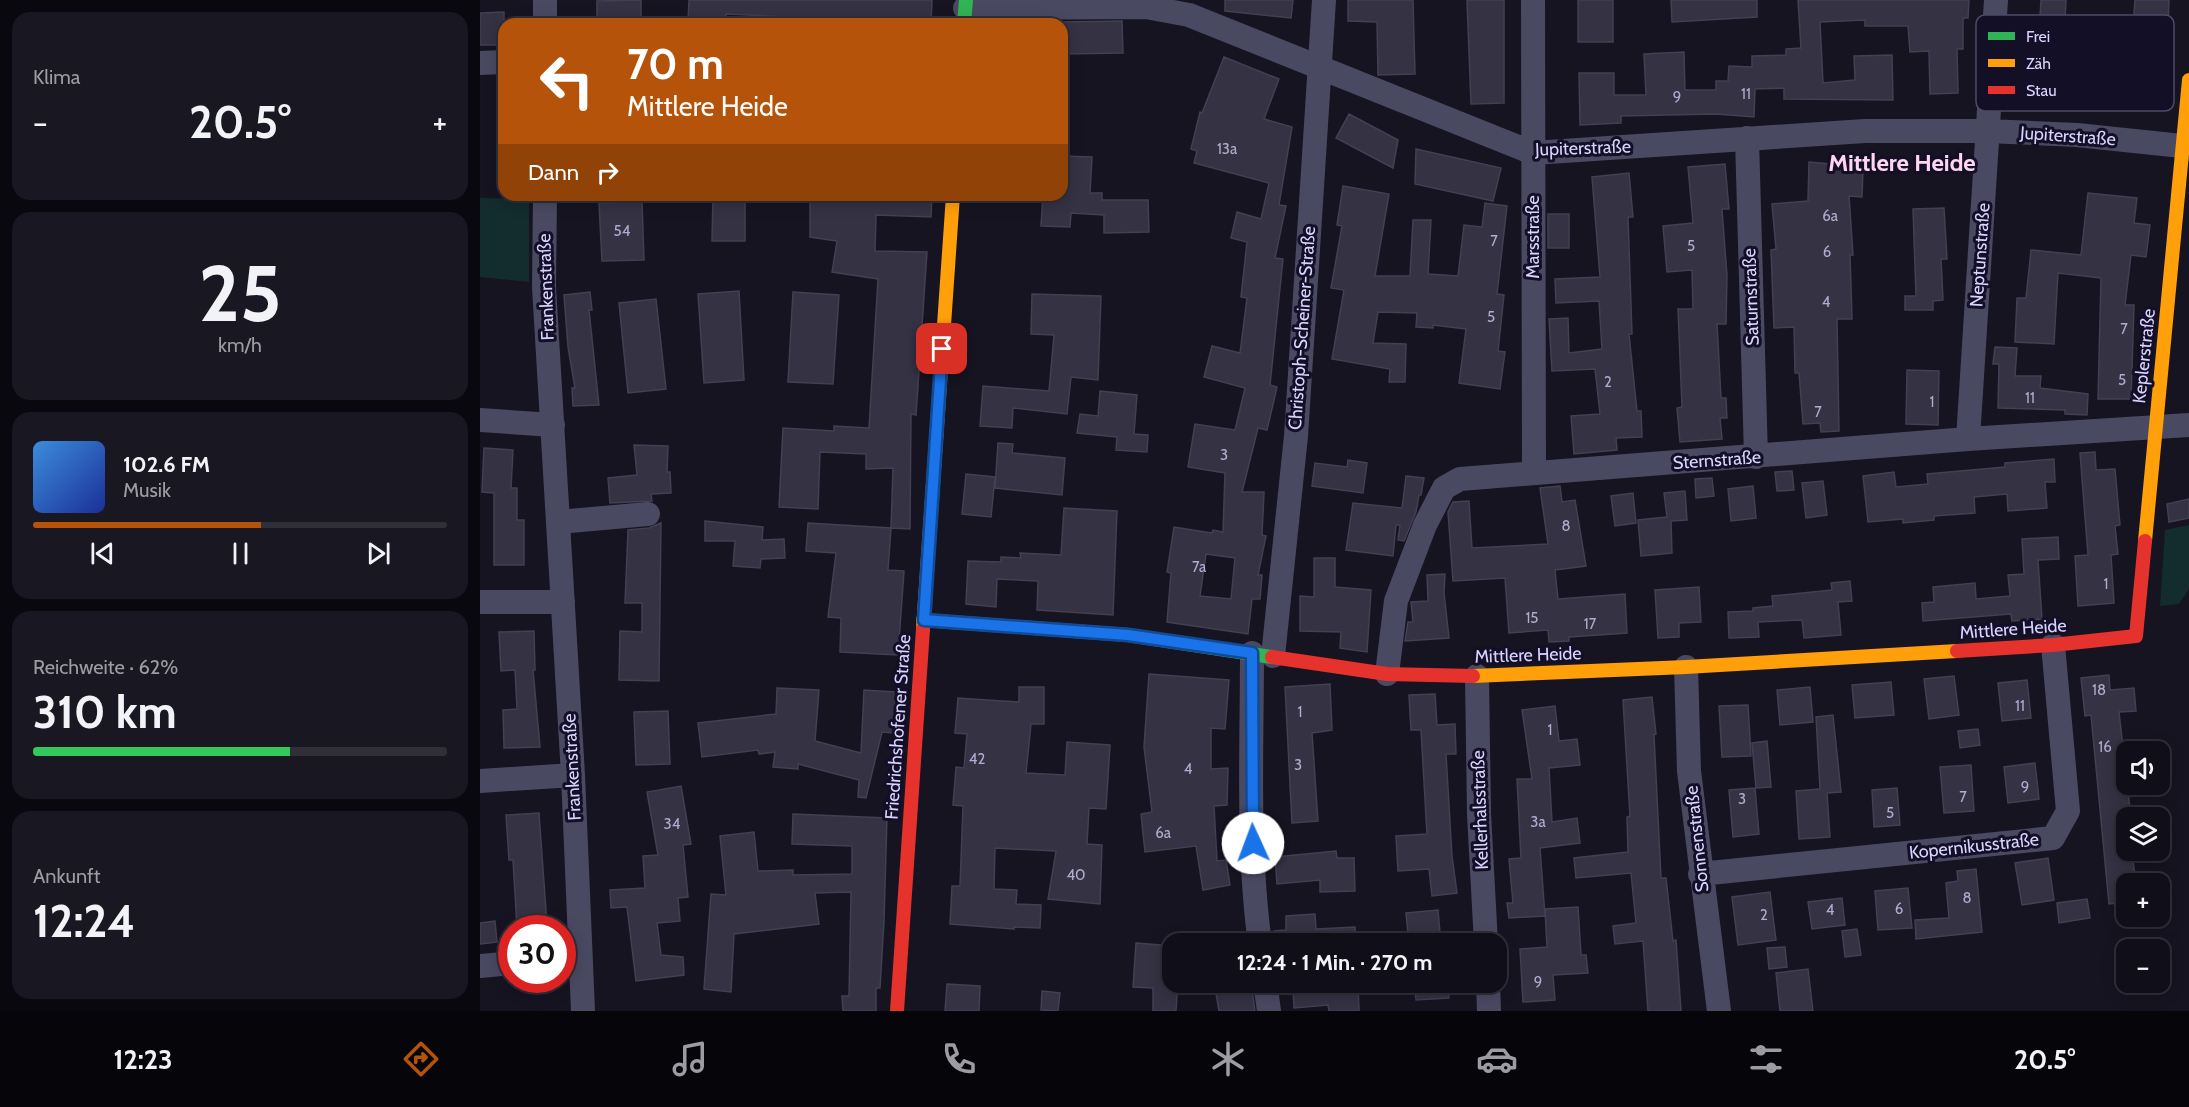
<!DOCTYPE html>
<html lang="de">
<head>
<meta charset="utf-8">
<style>
	:root { --surface:#100f19; --page:#191822; --text:#f1f3f6; --muted:#9c9ca2; --line:#302f38; --accent:#b45309 }
	body { margin:0; font-family:Cabin,sans-serif; background:var(--page); color:var(--text); height:100vh; display:flex; flex-direction:column; font-size:22px; white-space:nowrap }
	* { box-sizing:border-box; margin:0 }
	p { font-size:20px; color:var(--muted) }
	.icon { flex:none; width:33px; height:33px; fill:none; stroke:currentColor; stroke-width:2; stroke-linecap:round; stroke-linejoin:round }
	.map { position:relative; flex:1; overflow:hidden }
	.sheet { display:flex; flex-direction:column; gap:12px; padding:12px; background:#09080e; width:480px }
	.sheet>* { flex:none }
	.guide { position:absolute; left:18px; top:18px; width:570px; height:183px; border-radius:18px; box-shadow:0 3px 15px #0003,0 0 0 2px var(--line); background:#b45309; color:#fff; overflow:hidden }
	.buttons { position:absolute; left:1636px; top:741px; display:grid; gap:12px }
	.buttons a { display:grid; place-items:center; width:54px; height:54px; border-radius:12px; background:var(--surface); box-shadow:0 3px 15px #0003,0 0 0 2px var(--line); font-size:30px }
	.speed { position:absolute; left:18px; top:915px; display:flex; gap:12px; font-size:30px; font-weight:700; text-align:center }
	.speed>* { display:grid; place-content:center; width:78px; height:78px; border-radius:50%; background:var(--surface); box-shadow:0 3px 15px #0003,0 0 0 2px var(--line); line-height:1 }
	.speed .limit { border:9px solid #d22; background:#fff; color:#111 }
	.pin { position:absolute; display:grid; place-items:center; width:51px; height:51px; color:#fff; margin:-26px; border-radius:12px; box-shadow:0 3px 9px #0006 }
	.me { position:absolute; width:66px; margin:-33px; rotate:358deg; stroke-linejoin:round; filter:drop-shadow(0 0 4px #0008) }
	.turn { display:flex; align-items:center; gap:21px; height:126px; padding:0 30px; font-size:27px }
	.turn .icon { width:78px; height:78px; stroke-width:2.5 }
	.turn b { display:block; font-size:42px; line-height:51px }
	.then { display:flex; align-items:center; height:57px; padding:0 30px; background:#0003; gap:12px; font-size:22px }
	.big { font-size:45px; font-weight:800; line-height:1.1 }
	.sheet .card { flex:1; display:flex; flex-direction:column; justify-content:center; gap:9px; min-width:0; padding:0 21px; border-radius:18px; background:var(--page) }
	.sheet .dial { align-items:center; gap:0 }
	.dial b { font-size:78px; line-height:1 }
	.song { display:flex; align-items:center; gap:18px }
	.cover { width:72px; height:72px; border-radius:9px; background:linear-gradient(135deg,hsl(210 70% 55%),hsl(230 70% 35%)) }
	.played { height:6px; border-radius:3px; background:linear-gradient(90deg,var(--accent) 55%,var(--line) 55%) }
	.keys { display:flex; justify-content:space-around; direction:ltr }
	.heat { display:flex; justify-content:space-between; align-items:center; font-size:33px; direction:ltr }
	.charge { height:9px; border-radius:4px; background:linear-gradient(90deg,#34c759 62%,var(--line) 0) }
	.trip { position:absolute; left:682px; top:933px; width:345px; height:60px; border-radius:18px; background:var(--surface); box-shadow:0 3px 15px #0003,0 0 0 2px var(--line); font-weight:800; line-height:60px; text-align:center }
	.tabs { display:flex; height:96px; justify-content:space-around; align-items:center; background:#06060a; color:var(--muted) }
	.tabs .icon { width:42px; height:42px }
	.tabs .current { color:var(--accent) }
	.tabs b { font-size:27px; color:var(--text) }
	main { display:flex; flex:1; min-height:0 }
	.map>svg:first-child { display:block }
	.green { fill:#132c2d }
	.building { fill:#343243; stroke:#433f54; stroke-width:1.5; fill-rule:evenodd }
	.lines { fill:none; stroke-linecap:round; stroke-linejoin:round }
	.street { stroke:#4a4962; stroke-width:24 }
	.fast { stroke:#30b455; stroke-width:14 }
	.slow { stroke:#ff9f0a; stroke-width:14 }
	.jam { stroke:#e5322d; stroke-width:14 }
	.route-casing { stroke:#114b97; stroke-width:15 }
	.route { stroke:#1a73e8; stroke-width:10 }
	.labels { text-anchor:middle; dominant-baseline:central; stroke-width:6; stroke-linejoin:round; paint-order:stroke }
	.number-label { font-size:15px; fill:#b0acd0 }
	.street-label { font-size:18px; fill:#d9d4ff; stroke:#130f26 }
	.district-label { font-size:24px; font-weight:bold; fill:#ffd6f0; stroke:#130f26 }
	.key { fill:#130f26; stroke:#4e4a67; stroke-width:1.5 }
	.key-label { font-size:16px; fill:#d9d4ff }
</style>
</head>
<body>
<main>
<section class="sheet">
<div class="card"><p>Klima</p>
<div class="heat"><a>−</a><b class="big">20.5°</b><a>+</a></div>
</div>
<div class="card dial"><b>25</b><p>km/h</p></div>
<div class="card">
<div class="song"><i class="cover"></i><div><b>102.6 FM</b><p>Musik</p></div></div>
<div class="played"></div>
<div class="keys"><svg class="icon" aria-label="previous" viewBox="0 0 24 24"><path d="M18 5L8 12l10 7zM5 5v14"/></svg><svg class="icon" aria-label="pause" viewBox="0 0 24 24"><path d="M8 5v14M16 5v14"/></svg><svg class="icon" aria-label="next" viewBox="0 0 24 24"><path d="M6 5l10 7-10 7zM19 5v14"/></svg></div>
</div>
<div class="card"><p>Reichweite · 62%</p><b class="big">310 km</b><div class="charge"></div></div>
<div class="card"><p>Ankunft</p><b class="big">12:24</b></div>
</section>
<div class="map">
<svg width="1709" height="1011" viewBox="0 0 1709 1011">
	<rect width="100%" height="100%" fill="#161421"/>
	<path class="green" d="M0 198 49 199V282L0 277Z
		M1709 525V589L1699 604 1680 606 1685 530Z"/>
	<path class="building" d="M161 0V24H117V1Z
		M209 0H452L451 24 246 14V23L208 21Z
		M745 0H813L811 18 745 11Z
		M868 0H933L935 74 898 75 897 22 868 21Z
		M987 0H1024V103L991 104Z
		M1098 0H1133V42H1098Z
		M1191 0H1277V17L1192 22Z
		M1318 0H1489L1488 18H1483V49H1477L1478 93 1450 94 1449 51 1430 52 1428 26H1385V20L1340 22 1343 83 1375 80 1374 56 1412 55 1413 100 1304 99V88L1275 89 1274 117 1236 114 1141 116V123L1100 125 1099 73H1134V95H1166L1164 54 1204 52 1205 90H1236V81H1248L1249 66 1272 67V56L1306 55V49L1321 48Z
		M1561 0H1586L1585 19 1560 17Z
		M1655 0H1689L1688 29 1653 28Z
		M24 12V45H0V13Z
		M642 21 643 53 582 54V22Z
		M744 57 799 79 784 119 812 127 799 205 806 206 795 258 803 259 790 385 797 387 787 430 778 428 762 492H784L782 535 786 536 778 575H782L780 599H772L768 634 687 622 691 573 687 572 694 527 732 533 733 530 743 532 745 473 708 467 715 424 755 430 765 388 724 377 732 346 760 353 767 298 761 297 767 242 751 238 757 212 781 219 789 183 714 163 717 151 711 149 720 112 722 113ZM726 554 755 558 751 599 720 596Z
		M869 114 918 140 913 168 856 138Z
		M936 149 1021 168 1013 201 935 184Z
		M582 156 612 157 610 193H622V200H668L669 232 624 233V215L591 213 590 227 561 226 563 195H582Z
		M1329 162 1383 167 1382 197 1369 196 1373 255H1370L1372 319H1357L1359 431 1341 432 1340 423 1323 424 1319 373H1315L1314 327 1294 328 1291 250 1296 249 1292 204 1328 201Z
		M1245 164 1249 209H1242L1247 276 1246 324H1237L1241 398H1246L1247 418H1240L1242 439 1200 442 1197 408 1202 407 1198 309H1213L1212 270 1187 272 1183 226 1213 223 1208 167Z
		M1149 173 1153 217H1148L1152 334H1149L1157 411H1161L1162 437 1136 438 1137 450 1094 454 1091 416 1120 414 1115 369 1072 371 1069 319 1088 318 1089 353 1122 349 1119 301 1076 303 1075 279 1120 277 1112 177Z
		M863 186 909 194 895 276H930L933 220H951L948 274 978 276 984 225 1002 227 1005 203 1027 206 1017 294 1024 295 1018 351 1025 352 1020 389 979 383 986 329 953 325V328L936 327 937 313 898 312 893 343 926 344 925 382H909L910 369 852 359 864 290 851 288 862 226 857 225Z
		M1608 193 1657 198 1654 223 1670 225 1666 257 1651 255 1645 305H1654L1651 399H1618L1621 278 1578 273 1574 344 1535 342 1537 298H1546L1551 250 1601 255Z
		M233 195H265V241H232Z
		M330 195H452L451 217 396 215 395 251 447 252 436 415 431 414 430 529 411 528 413 468 386 469V454L340 452 338 509 299 507 303 428 354 431V426L389 428 398 279 352 272 357 241 330 237Z
		M162 201 164 260 122 261 119 203Z
		M1464 208 1467 259H1461L1463 300 1453 301V310H1425V296H1436L1433 209Z
		M1068 214H1089V248H1068Z
		M259 291 264 380 224 383 218 294Z
		M110 292 112 310H109L119 405 93 406 92 388H95L88 347 84 295Z
		M313 292 359 295 353 384 308 382Z
		M552 294 621 296 618 380 591 377 587 414 533 408 532 428 500 426 503 386 569 391 574 335 551 334Z
		M176 299 186 389 148 393 139 303Z
		M1515 347 1537 348 1535 376H1561L1560 388 1608 394 1607 415 1585 414V410L1518 408 1519 364H1513Z
		M1427 370 1459 371 1458 425 1426 424Z
		M620 391 657 395 654 434 668 435 667 452 636 450 637 437 597 433 600 414 618 416Z
		M518 443 533 444 532 453 585 458 582 495 515 488Z
		M154 445 188 446 187 472H190L191 493 171 494 172 501 130 503 128 478 157 475Z
		M4 448 33 450 31 488H37V520H44V565H14V493L2 492Z
		M1615 452 1616 470 1635 469 1640 525 1635 526 1638 554 1631 555 1634 603 1598 606 1595 556 1608 555 1600 453Z
		M1574 459 1575 482H1565L1567 508 1528 511 1527 494 1494 497 1495 513 1454 516V520L1423 523V519L1388 522 1383 476 1414 472 1416 487 1448 484 1447 474 1525 467V463Z
		M868 460 887 463 883 493 832 486 835 463 867 467Z
		M1312 471 1314 490 1297 491 1295 472Z
		M486 474 515 477 511 517 482 514Z
		M926 476 944 478 941 495H939L936 512 924 541 918 540 920 525H916L913 556 866 550 873 503 922 508Z
		M1232 478 1234 496 1216 498 1215 479Z
		M1343 481 1347 515 1326 518 1322 483Z
		M1080 486 1082 502 1095 500 1106 566 1075 570 1078 599 1145 594 1147 633 1089 637V641L1069 642 1068 630 1029 633 1025 578 973 581 968 512 973 502 989 501 992 548 1068 544 1060 488Z
		M1273 486 1276 518 1251 521 1248 489Z
		M1205 491 1207 520 1191 521 1192 553 1161 556 1158 520 1187 517 1184 493Z
		M1153 493 1156 523 1135 526 1131 496Z
		M1709 499V518L1689 522 1687 504Z
		M584 508 637 511 633 615 557 610 558 581 517 579 516 607 486 604 488 561 521 562V557L541 558 540 553 581 555Z
		M225 521 283 527 282 540 304 539 305 558 281 559 280 568 253 566 255 541H225Z
		M181 523 179 681 139 680 140 631 162 632V603H145L148 530 169 528Z
		M328 523 411 528 408 570 424 571 418 655 360 652 361 618 348 617 356 553 326 551Z
		M1578 537 1579 559 1558 560 1562 619 1532 621 1531 614 1443 621 1442 603 1454 602 1453 587 1495 583 1496 599 1530 596 1528 575 1544 574 1542 539Z
		M834 558H855V587L891 590 887 652 860 648 861 632 820 631V596L834 597Z
		M965 574 964 593 969 638 925 641 928 622H933L931 602 948 601 947 575Z
		M1370 581 1372 601 1358 602 1361 635 1324 638 1322 620 1278 622 1279 637 1249 638 1248 612 1273 611V608L1293 606 1292 596 1352 590 1351 583Z
		M1219 587 1221 622 1199 623V637L1178 638 1175 590Z
		M54 631 55 670H53L60 747 24 748 23 710 37 709 35 670 21 671 19 632Z
		M669 674 749 680 745 729 731 728V769L748 768 747 805 734 806 737 861 746 860 750 885 723 890 716 846 665 852 661 814 672 812 664 747Z
		M1629 675 1630 690 1654 688 1656 711 1639 712 1651 818H1647V861H1653L1656 884H1647V902L1629 904 1611 715 1605 716 1601 678Z
		M1474 676 1479 715 1449 719 1444 679Z
		M1547 680 1551 718 1522 721 1518 683Z
		M1411 682 1414 715 1375 718 1372 685Z
		M850 684 852 730 832 733 838 821 812 823 805 687Z
		M539 687H564V724H551L546 773 585 775 587 742 630 745 626 809 609 808 607 844 622 845 620 904 568 899 576 851 515 848 514 889 537 890 536 904 561 905 560 928 534 927V929L470 924 472 886H480L483 806 473 805 476 767 484 768 487 734 475 733 478 698 539 702Z
		M1330 687 1333 722 1300 725 1297 690Z
		M297 688 339 690 335 741 381 753 384 690 416 692 414 733 402 732 386 798 378 797 379 780 318 764V769L293 767 295 752 279 754 278 750 222 757 218 723 296 714Z
		M955 694 957 725 975 724 976 754H966L972 856 977 893 952 896 949 869 918 871 916 836 947 834 941 730H931L929 695Z
		M1172 697 1176 734 1174 735 1181 878H1186L1193 941 1196 940 1201 1011H1168L1163 941 1135 944 1133 926 1156 923 1151 873 1096 878 1094 858 1148 852 1147 817 1150 816 1143 700Z
		M1268 705 1271 756 1242 757 1239 706Z
		M1075 706 1079 741 1097 739 1100 765 1069 768 1072 822 1097 818 1100 843 1060 848 1065 916 1029 918 1027 903H1033L1029 859 1041 858 1037 779H1052L1042 710Z
		M188 711 190 764 156 765 154 712Z
		M1353 715 1361 792 1347 793 1350 837 1319 839 1316 791 1340 789 1336 717Z
		M1498 729 1500 745 1480 748 1478 731Z
		M1287 741 1291 787 1276 788 1272 743Z
		M1555 763 1559 799 1528 803 1524 767Z
		M1491 765 1494 811 1464 813 1460 767Z
		M201 786 211 844 203 845 208 897 198 898 200 921 177 923 181 955 203 957 204 975 156 981 147 907 131 908 130 890 165 888 163 856 178 855 167 792Z
		M1275 788 1279 834 1253 837 1249 790Z
		M1417 788 1420 825 1394 827 1392 790Z
		M59 813 67 925 37 927 33 860H29L26 815Z
		M313 814 407 818 404 921 400 988H396V1011H363L362 996H369L371 892 335 893 339 924 254 934 251 992 224 989 231 894 246 895 240 836 274 832 278 871 313 870V875L372 874V846L312 844Z
		M856 851 857 858H874L875 891 840 892V880L797 884 795 857Z
		M1568 858 1574 900 1542 905 1535 863Z
		M1496 869 1502 932 1436 939 1435 920 1469 918 1466 883 1478 881 1477 871Z
		M1428 888 1432 928 1398 930 1395 891Z
		M1290 892 1296 940 1258 945 1252 897Z
		M1362 898 1365 925 1332 929 1328 902Z
		M1607 899 1610 918 1579 923 1577 903Z
		M1098 907 1101 955H1106L1108 973 1073 975 1075 1000 1043 1002 1040 949 1067 947 1065 909Z
		M958 910 961 944H929L926 913Z
		M835 914 836 929 875 927 876 944H794V931L806 930V916Z
		M15 921 17 942 0 944V923Z
		M1377 929 1381 955 1365 957 1362 931Z
		M656 943 693 946V982H698L696 1011H673V988L653 987Z
		M1305 947 1307 967 1289 969 1287 948Z
		M1328 969 1333 1011H1300L1296 973Z
		M734 982H771L775 1011H739Z
		M934 982H967L969 998 936 1000Z
		M467 984 500 986 499 1011H465Z
		M878 984 879 1011H849L848 1005 814 1008 813 988Z
		M562 991 580 993 578 1011 561 1010Z"/>
	<g class="lines">
		<path class="street" d="M65 0V24
			M1053 0 1054 473
			M485 8 666 7 709 15 1053 153 1385 131H1508L1597 135 1702 146 1709 149
			M0 63 24 62
			M1267 138 1276 457
			M65 195 64 287 93 775 103 1011
			M0 420 73 425
			M1488 439 1516 0
			M78 522 168 514
			M0 602H83
			M772 653C772 749 767 848 780 944
			M793 656 816 436 844 0
			M1206 667 1209 771 1239 1011
			M907 674 916 601 945 525 964 488 980 479 1488 439 1709 425
			M997 676 999 814 1006 944
			M0 781 93 775
			M1220 874 1573 838 1588 811 1573 645
			M0 966 32 963
			M785 982 789 1011
			M1008 982 1009 1011"/>
		<path class="fast" d="M484 24 486 0
			M443 620 648 635 792 657"/>
		<path class="slow" d="M1665 541 1709 80
			M443 629 473 195
			M993 676 1206 667 1477 651"/>
		<path class="jam" d="M1477 651 1573 645 1656 636 1665 541
			M792 657 907 674 993 676
			M417 1011 443 629"/>
	</g>
	<g class="lines">
		<g class="route-casing">
			<path id="route" d="M462 349 444 620 648 635 772 653 773 843"/>
		</g>
		<use href="#route" class="route"/>
	</g>
	<g class="labels">
		<g class="number-label">
			<text x="1266" y="94">11</text>
			<text x="1197" y="97">9</text>
			<text x="747" y="149">13a</text>
			<text x="1350" y="216">6a</text>
			<text x="142" y="231">54</text>
			<text x="1014" y="241">7</text>
			<text x="1211" y="246">5</text>
			<text x="1347" y="252">6</text>
			<text x="1346" y="302">4</text>
			<text x="1011" y="317">5</text>
			<text x="1644" y="329">7</text>
			<text x="1642" y="380">5</text>
			<text x="1128" y="382">2</text>
			<text x="1550" y="398">11</text>
			<text x="1452" y="402">1</text>
			<text x="1338" y="412">7</text>
			<text x="744" y="455">3</text>
			<text x="1086" y="526">8</text>
			<text x="719" y="567">7a</text>
			<text x="1626" y="584">1</text>
			<text x="1052" y="618">15</text>
			<text x="1110" y="624">17</text>
			<text x="1619" y="690">18</text>
			<text x="1540" y="706">11</text>
			<text x="820" y="712">1</text>
			<text x="1070" y="730">1</text>
			<text x="1625" y="747">16</text>
			<text x="497" y="759">42</text>
			<text x="818" y="765">3</text>
			<text x="708" y="769">4</text>
			<text x="1545" y="787">9</text>
			<text x="1483" y="797">7</text>
			<text x="1262" y="799">3</text>
			<text x="1410" y="813">5</text>
			<text x="1058" y="822">3a</text>
			<text x="192" y="824">34</text>
			<text x="683" y="833">6a</text>
			<text x="596" y="875">40</text>
			<text x="1487" y="898">8</text>
			<text x="1419" y="909">6</text>
			<text x="1350" y="910">4</text>
			<text x="1284" y="915">2</text>
			<text x="1058" y="982">9</text>
		</g>
		<g class="street-label">
			<text transform="translate(1588 136) rotate(4)">Jupiterstraße</text>
			<text transform="translate(1103 148) rotate(-2)">Jupiterstraße</text>
			<text transform="translate(1053 237) rotate(-90)">Marsstraße</text>
			<text transform="translate(1500 255) rotate(-86)">Neptunstraße</text>
			<text transform="translate(66 287) rotate(-92)">Frankenstraße</text>
			<text transform="translate(1271 297) rotate(-92)">Saturnstraße</text>
			<text transform="translate(822 328) rotate(-86)">Christoph-Scheiner-Straße</text>
			<text transform="translate(1664 356) rotate(-84)">Keplerstraße</text>
			<text transform="translate(1237 460) rotate(-4)">Sternstraße</text>
			<text transform="translate(1533 629) rotate(-4)">Mittlere Heide</text>
			<text transform="translate(1048 655) rotate(-2)">Mittlere Heide</text>
			<text transform="translate(418 727) rotate(-86)">Friedrichshofener Straße</text>
			<text transform="translate(92 767) rotate(-93)">Frankenstraße</text>
			<text transform="translate(1000 810) rotate(-92)">Kellerhalsstraße</text>
			<text transform="translate(1217 839) rotate(-96)">Sonnenstraße</text>
			<text transform="translate(1494 846) rotate(-6)">Kopernikusstraße</text>
		</g>
		<g class="district-label">
			<text x="1422" y="162">Mittlere Heide</text>
		</g>
	</g>
	<rect x="1496" y="15" width="198" height="96" rx="9" class="key"/>
	<rect x="1508" y="32" width="27" height="8" fill="#30b455"/>
	<rect x="1508" y="59" width="27" height="8" fill="#ff9f0a"/>
	<rect x="1508" y="86" width="27" height="8" fill="#e5322d"/>
	<g class="key-label">
		<text x="1546" y="42">Frei</text>
		<text x="1546" y="69">Zäh</text>
		<text x="1546" y="96">Stau</text>
	</g>
</svg>
<div class="buttons">
<a><svg class="icon" aria-label="sound" viewBox="0 0 24 24"><path d="M4 9h4l5-4v14l-5-4H4zM17 9q2 3 0 6"/></svg></a>
<a><svg class="icon" aria-label="layers" viewBox="0 0 24 24"><path d="M12 4l9 5-9 5-9-5zM3 14l9 5 9-5"/></svg></a>
<a>+</a>
<a>−</a>
</div>
<div class="speed"><div class="limit">30</div></div>
<div class="pin" style="left:462px;top:349px;background:#d93025"><svg class="icon" aria-label="arrive" viewBox="0 0 24 24"><path d="M6 21V4h12l-3 4 3 4H6"/></svg></div>
<svg class="me" style="left:773px;top:843px" viewBox="-20 -20 40 40"><circle r="19" fill="#fff"/><path d="M0-13L10 11 0 6-10 11z" fill="#1a73e8"/></svg>
<div class="trip">12:24 · 1 Min. · 270 m</div>
<div class="guide">
<div class="turn"><svg class="icon" aria-label="left" viewBox="0 0 24 24"><path d="M17 20v-9H6M10 6l-5 5 5 5"/></svg><div><b>70 m</b>Mittlere Heide</div></div>
<div class="then">Dann<svg class="icon" aria-label="right" viewBox="0 0 24 24"><path d="M7 20v-9h11M14 6l5 5-5 5"/></svg></div>
</div>
</div>
</main>
<nav class="tabs">
<b>12:23</b>
<svg class="icon current" aria-label="directions" viewBox="0 0 24 24"><path d="M12 3l9 9-9 9-9-9zM9 14v-3h6M13 9l2 2-2 2"/></svg>
<svg class="icon" aria-label="music" viewBox="0 0 24 24"><path d="M9 18V5l10-2v13"/><circle cx="6" cy="18" r="3"/><circle cx="16" cy="16" r="3"/></svg>
<svg class="icon" aria-label="phone" viewBox="0 0 24 24"><path d="M5 4h4l2 5-3 2q2 4 5 5l2-3 5 2v4C11 20 4 13 5 4z"/></svg>
<svg class="icon" aria-label="climate" viewBox="0 0 24 24"><path d="M12 3v18M4 7l16 10M4 17L20 7"/></svg>
<svg class="icon" aria-label="car" viewBox="0 0 24 24"><path d="M5 17H2v-5l4-1 3-4h7l3 4 3 1v5h-3M9 17h6M6 11h13"/><circle cx="7" cy="17" r="2"/><circle cx="17" cy="17" r="2"/></svg>
<svg class="icon" aria-label="filters" viewBox="0 0 24 24"><path d="M4 7h16M4 17h16"/><circle cx="9" cy="7" r="2"/><circle cx="15" cy="17" r="2"/></svg>
<b>20.5°</b>
</nav>
</body>
</html>
